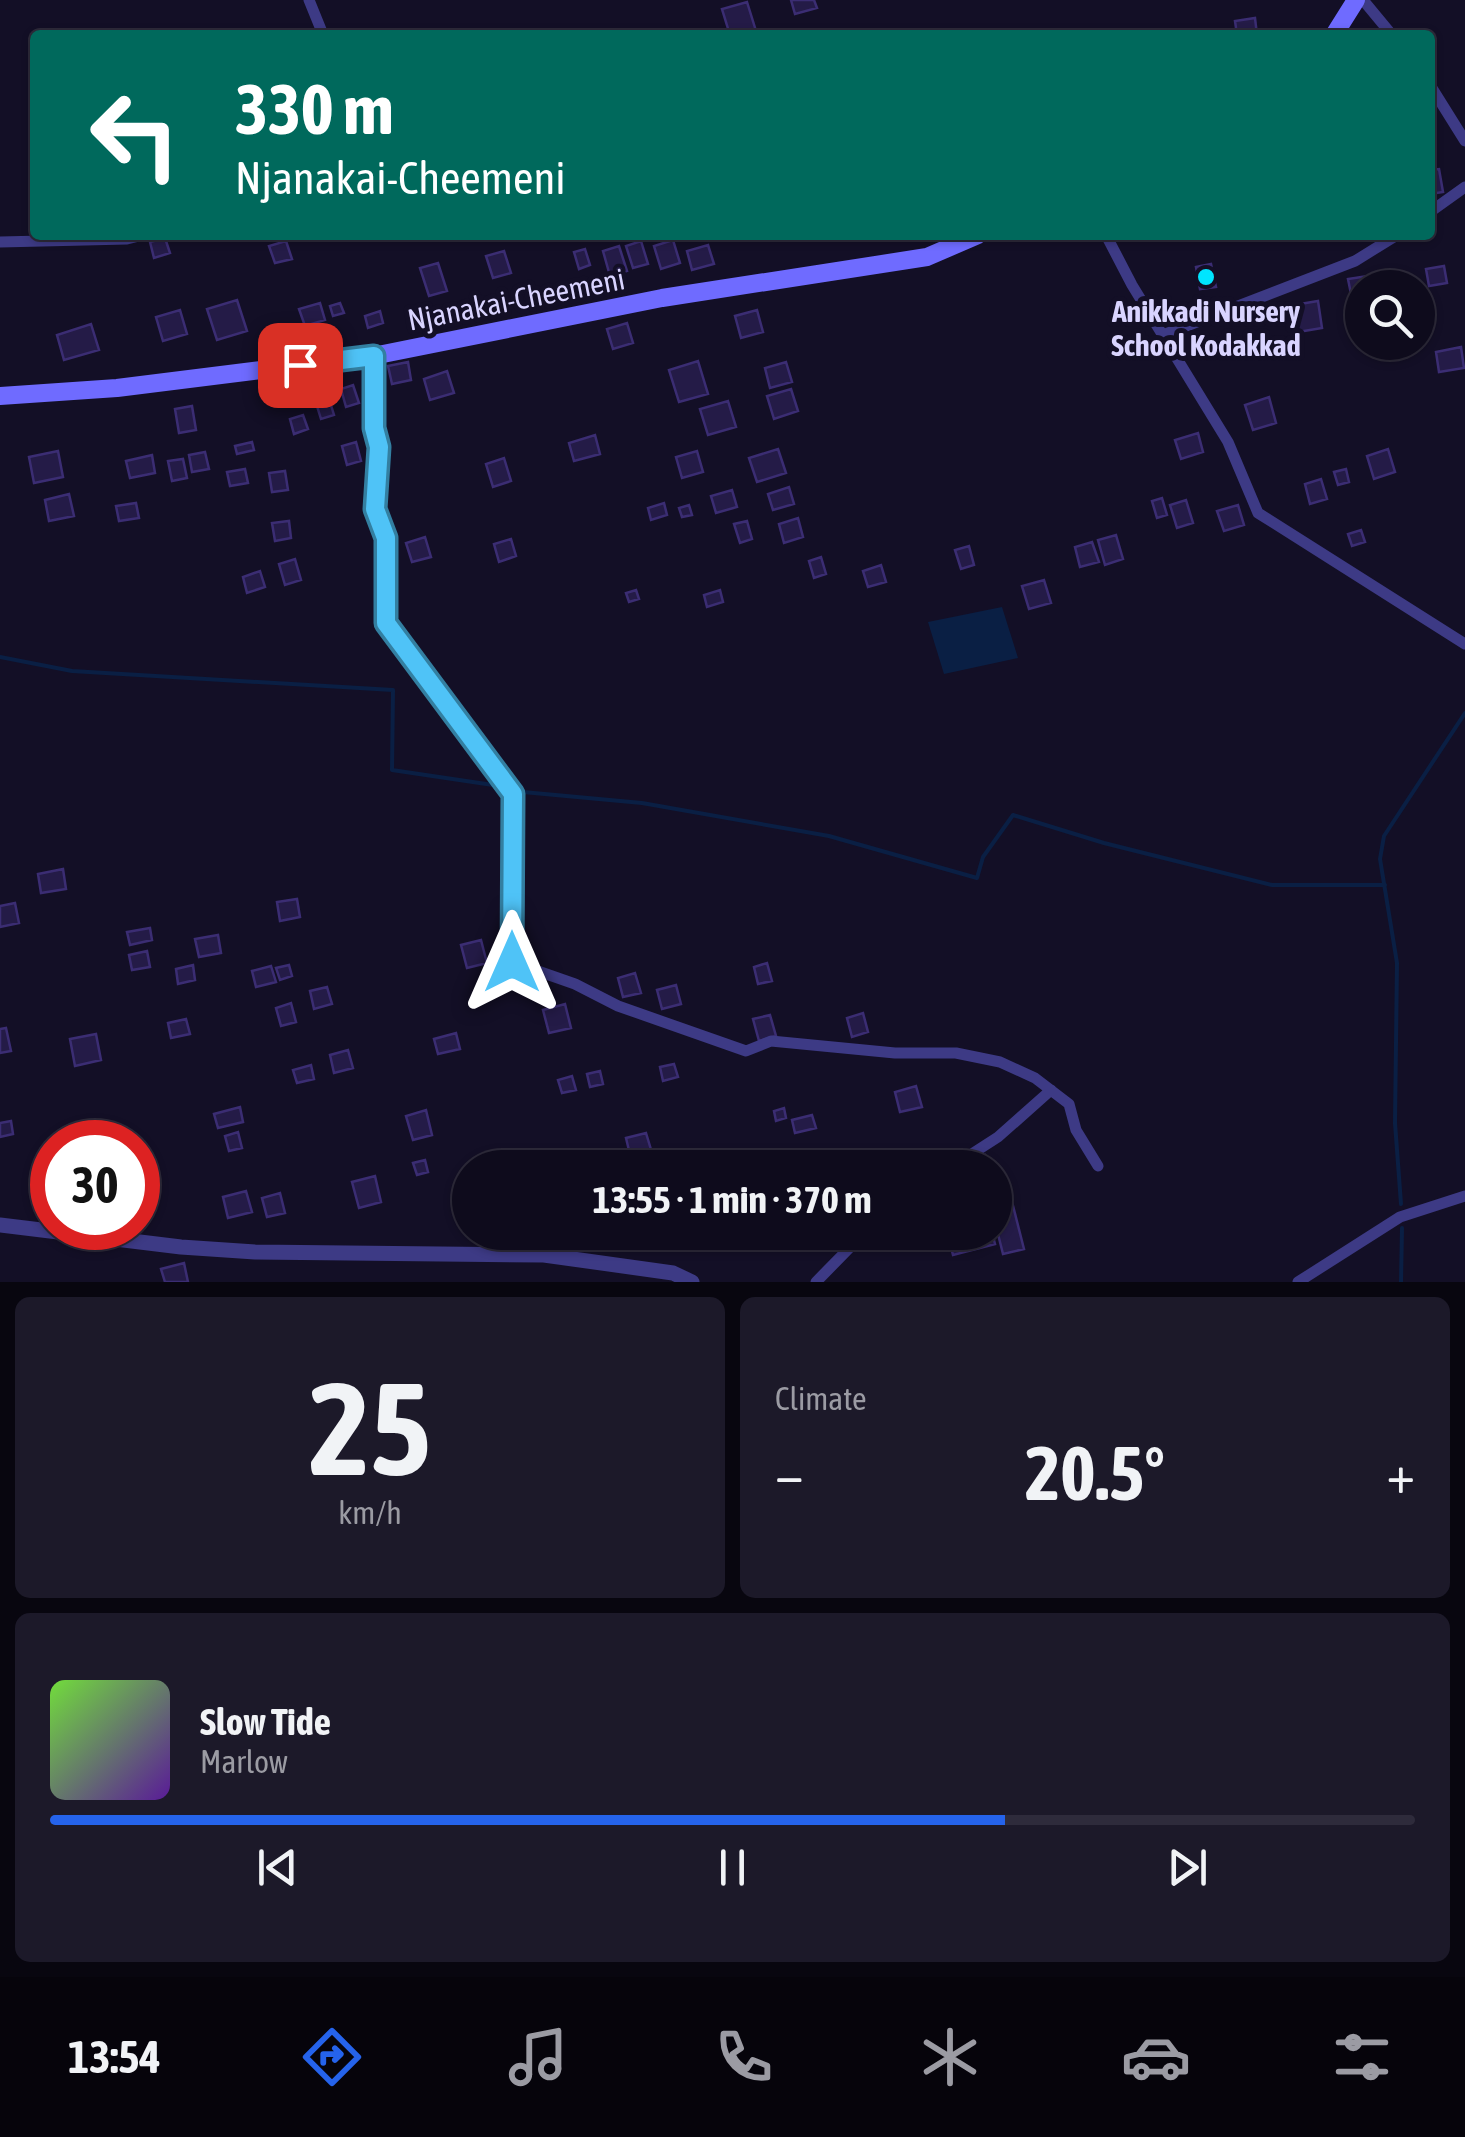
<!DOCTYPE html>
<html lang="en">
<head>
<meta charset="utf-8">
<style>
	:root { --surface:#0e0b1c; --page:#1c1929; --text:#f1f3f6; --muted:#9b9ba3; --line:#2e2b3b; --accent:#2563eb }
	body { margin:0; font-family:"Asap Condensed",sans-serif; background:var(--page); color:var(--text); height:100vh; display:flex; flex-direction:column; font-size:38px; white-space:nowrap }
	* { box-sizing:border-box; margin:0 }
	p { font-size:32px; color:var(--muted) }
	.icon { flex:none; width:55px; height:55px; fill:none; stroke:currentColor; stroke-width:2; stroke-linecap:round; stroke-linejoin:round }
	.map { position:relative; height:1282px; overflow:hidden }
	.sheet { display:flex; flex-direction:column; gap:15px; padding:15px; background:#08060f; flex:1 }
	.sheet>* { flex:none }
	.banner { position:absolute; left:30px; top:30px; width:1405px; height:210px; border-radius:10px; box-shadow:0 2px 8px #0004,0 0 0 2px var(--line); background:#00695c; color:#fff; overflow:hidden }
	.fabs { position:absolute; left:1345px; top:270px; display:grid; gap:20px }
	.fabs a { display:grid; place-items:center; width:90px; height:90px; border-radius:50%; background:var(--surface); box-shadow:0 2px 8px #0004,0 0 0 2px var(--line); font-size:50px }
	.speed { position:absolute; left:30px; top:1120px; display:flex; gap:20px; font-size:50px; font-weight:700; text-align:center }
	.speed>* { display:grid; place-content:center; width:130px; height:130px; border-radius:50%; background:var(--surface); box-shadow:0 2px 8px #0004,0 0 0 2px var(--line); line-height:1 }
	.speed .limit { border:15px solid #d22; background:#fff; color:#111 }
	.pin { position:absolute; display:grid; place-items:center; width:85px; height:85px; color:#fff; margin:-42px; border-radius:20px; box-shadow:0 5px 15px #0006 }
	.me { position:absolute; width:110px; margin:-55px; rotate:0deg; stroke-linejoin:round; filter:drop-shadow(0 0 8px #0008) }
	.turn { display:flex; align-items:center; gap:35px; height:210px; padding:0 40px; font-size:45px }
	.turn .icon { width:130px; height:130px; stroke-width:2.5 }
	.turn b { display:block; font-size:70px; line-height:85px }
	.big { font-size:75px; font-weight:700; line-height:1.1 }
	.sheet .card { flex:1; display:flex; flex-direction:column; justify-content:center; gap:15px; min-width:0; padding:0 35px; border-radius:15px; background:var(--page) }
	.sheet .dial { align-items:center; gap:0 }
	.dial b { font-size:130px; line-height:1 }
	.song { display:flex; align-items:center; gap:30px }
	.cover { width:120px; height:120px; border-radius:15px; background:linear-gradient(135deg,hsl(100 70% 55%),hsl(270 70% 35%)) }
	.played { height:10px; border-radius:5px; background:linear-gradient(90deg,var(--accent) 70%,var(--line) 70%) }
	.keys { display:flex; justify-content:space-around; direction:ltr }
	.heat { display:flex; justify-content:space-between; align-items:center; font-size:55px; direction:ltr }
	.sheet .tiles { flex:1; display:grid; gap:15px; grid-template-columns:1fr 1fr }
	.card:last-child { grid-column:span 2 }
	.trip { position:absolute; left:452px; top:1150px; width:560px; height:100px; border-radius:50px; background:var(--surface); box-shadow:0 2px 8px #0004,0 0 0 2px var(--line); font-weight:700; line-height:100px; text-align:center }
	.tab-bar { display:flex; height:160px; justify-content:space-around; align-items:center; background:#06040b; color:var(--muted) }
	.tab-bar .icon { width:70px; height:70px }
	.tab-bar .active { color:var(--accent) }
	.tab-bar b { font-size:45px; color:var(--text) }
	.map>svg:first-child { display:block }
	.water { fill:#0a1f44 }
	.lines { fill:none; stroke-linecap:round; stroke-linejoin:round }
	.stream { stroke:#0a1f44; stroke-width:4 }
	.building { fill:#241b47; stroke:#3b2d73; stroke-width:2.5 }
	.minor { stroke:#3d3a85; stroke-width:11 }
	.tertiary { stroke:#3d3a85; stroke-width:15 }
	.secondary { stroke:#6f6bff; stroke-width:18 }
	.route-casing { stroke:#337fa1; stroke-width:25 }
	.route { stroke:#4fc3f7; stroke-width:18 }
	.poi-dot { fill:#00e5ff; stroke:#130f26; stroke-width:4 }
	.labels { text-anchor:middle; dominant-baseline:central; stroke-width:10; stroke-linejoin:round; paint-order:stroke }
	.street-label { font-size:30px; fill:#d9d4ff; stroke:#130f26 }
	.poi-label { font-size:30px; font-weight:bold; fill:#d9d4ff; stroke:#130f26 }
</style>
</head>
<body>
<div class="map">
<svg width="1465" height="1282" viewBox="0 0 1465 1282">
	<rect width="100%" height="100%" fill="#130f26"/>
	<path class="water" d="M1002 607 1018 658 944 674 928 622Z"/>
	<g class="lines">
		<path class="stream" d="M0 657 72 671 393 690 392 770 493 785
			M523 792 642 803 829 836 977 878 983 857 1013 815 1104 843 1272 885H1385
			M1401 1204 1395 1123 1397 963 1380 859 1384 836 1465 713
			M1401 1282 1402 1228"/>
	</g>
	<path class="building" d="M791 0H814L817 8 795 14Z
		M747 2 756 31 730 35 722 9Z
		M1255 18 1257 35H1237L1235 21Z
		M1439 169 1443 192 1430 194V170Z
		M165 238 170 253 154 258 150 242Z
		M673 240 680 263 661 269 654 246Z
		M286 241 292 259 275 263 269 246Z
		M641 241 648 264 633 268 626 246Z
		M708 245 714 264 692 270 687 251Z
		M619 246 627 271 610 276 603 251Z
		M585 249 590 265 579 269 574 252Z
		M504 251 511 273 493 278 486 256Z
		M438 263 447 291 429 296 420 268Z
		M1211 264 1216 287 1200 289 1196 267Z
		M1444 266 1447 283 1429 286 1426 269Z
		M1375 275 1377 288H1362V297L1352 299 1348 279Z
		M237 300 247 331 217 340 207 309Z
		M1318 301 1322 328 1298 332 1294 305Z
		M320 303 325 320 305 326 299 309Z
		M340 303 344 313 333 316 330 306Z
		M180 310 187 334 163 341 156 317Z
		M757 310 763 332 741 338 735 316Z
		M380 311 383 323 368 328 365 316Z
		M627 323 633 343 613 349 607 329Z
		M91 324 99 350 64 360 57 335Z
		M1461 347 1464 368 1439 372 1436 352Z
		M698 361 708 394 679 402 669 370Z
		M408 362 411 380 392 384 388 366Z
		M786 362 792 382 770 388 765 368Z
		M447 371 454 393 430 400 424 379Z
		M328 377 333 394 316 399 311 382Z
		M300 381 305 395 289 399 285 385Z
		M277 385 281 400 271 403 266 388Z
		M353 385 359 403 346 407 341 389Z
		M791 389 798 411 774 419 767 396Z
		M1269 397 1276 423 1253 430 1245 405Z
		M728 401 736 427 708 435 700 409Z
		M330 402 334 415 321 419 317 406Z
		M192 406 196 430 179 433 175 409Z
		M303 415 308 429 294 434 290 419Z
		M1198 433 1203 452 1181 459 1175 440Z
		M595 435 600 454 574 461 569 443Z
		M252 442 254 450 237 454 235 446Z
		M356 442 361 461 347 465 342 446Z
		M778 449 786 473 757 482 749 458Z
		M1388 449 1395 472 1374 479 1367 456Z
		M58 451 63 477 34 483 29 457Z
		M697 451 703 472 682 478 676 457Z
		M205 452 209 469 192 472 189 455Z
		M152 455 155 473 130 478 126 461Z
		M504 458 511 481 493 487 486 464Z
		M183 459 187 478 172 481 168 461Z
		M245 469 248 483 230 486 227 472Z
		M1346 469 1349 482 1338 485 1334 472Z
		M285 471 288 490 272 492 269 473Z
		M1321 479 1327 499 1310 504 1305 484Z
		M789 487 794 504 773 510 768 494Z
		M732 490 737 507 716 513 711 496Z
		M69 494 74 516 49 521 45 500Z
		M1162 498 1167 515 1157 518 1152 501Z
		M1186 500 1193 523 1177 528 1170 505Z
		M136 503 139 518 119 521 116 506Z
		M664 503 667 515 651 520 648 508Z
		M689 505 692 515 682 517 679 508Z
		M1238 505 1244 525 1224 531 1217 511Z
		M798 518 803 537 784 543 779 524Z
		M289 521 291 538 275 541 272 523Z
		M747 521 752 539 740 543 734 524Z
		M1361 530 1365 542 1352 546 1348 534Z
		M1116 535 1123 559 1105 565 1098 540Z
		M425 537 431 557 412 562 406 543Z
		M511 539 516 556 499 562 494 544Z
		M1092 542 1099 562 1080 567 1075 547Z
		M969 546 974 565 961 569 955 550Z
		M821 557 826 574 814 578 809 561Z
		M295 559 301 580 285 585 279 564Z
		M881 565 886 582 868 587 863 571Z
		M260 571 265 587 247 593 243 577Z
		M1044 580 1051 603 1029 609 1022 586Z
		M636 590 639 599 629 602 626 593Z
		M720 590 723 602 707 607 704 595Z
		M63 869 66 889 41 893 38 874Z
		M297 899 300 917 280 921 277 902Z
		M15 903 19 923 0 927V906Z
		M150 928 152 940 130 945 127 932Z
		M218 935 221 953 199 957 195 939Z
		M481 940 487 963 467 968 461 945Z
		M147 951 150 967 132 970 129 955Z
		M767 963 772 981 758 984 754 967Z
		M193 965 195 980 178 984 176 969Z
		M289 965 292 976 280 980 276 968Z
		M271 966 276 982 256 987 252 971Z
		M635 973 641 993 623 997 618 978Z
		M676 985 681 1004 662 1009 657 990Z
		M327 987 332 1004 314 1009 310 991Z
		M291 1003 296 1022 281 1026 276 1008Z
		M565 1004 571 1028 549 1033 543 1010Z
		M863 1013 868 1032 852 1037 847 1018Z
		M770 1015 776 1036 759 1041 753 1019Z
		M186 1019 190 1034 171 1038 168 1023Z
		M6 1028 11 1051 0 1053V1029Z
		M456 1033 460 1049 438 1054 434 1039Z
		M96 1034 101 1060 75 1066 70 1039Z
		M348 1050 353 1068 334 1073 330 1055Z
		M674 1064 678 1077 663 1081 660 1067Z
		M311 1065 314 1079 297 1083 293 1070Z
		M600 1071 603 1084 590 1087 587 1074Z
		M572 1076 576 1090 562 1093 558 1080Z
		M916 1086 922 1107 900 1112 895 1092Z
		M240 1107 243 1122 218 1128 214 1114Z
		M784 1108 786 1118 776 1121 774 1111Z
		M426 1110 432 1135 413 1140 406 1116Z
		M812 1115 816 1128 795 1133 792 1120Z
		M11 1121 13 1134 0 1137V1123Z
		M238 1132 242 1148 229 1151 225 1136Z
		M646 1133 652 1153 631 1159 626 1138Z
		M887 1152 891 1168H870L868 1157Z
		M985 1155 988 1168H966L964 1160Z
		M682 1159 685 1168H659V1165Z
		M425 1160 428 1172 417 1175 413 1163Z
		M375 1176 381 1202 359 1208 352 1182Z
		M246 1191 252 1212 228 1218 223 1197Z
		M280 1193 285 1213 267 1217 262 1198Z
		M1010 1194 1024 1249 1003 1254 995 1222V1198Z
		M947 1232H992L995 1244 953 1255Z
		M184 1263 188 1282H165L161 1269Z"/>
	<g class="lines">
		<path class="minor" d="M309 0 322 32 327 35
			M1363 0 1392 35
			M1430 85 1465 141
			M1430 212 1465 187
			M1106 235 1132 285 1228 442 1258 513 1465 644
			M0 242 127 239 143 235
			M1163 335 1355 261 1397 235
			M373 356 375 427 379 447 375 509 385 538 386 623 513 794 512 962 575 984 618 1006 746 1051 771 1041 895 1053H956L1000 1062 1035 1078 1069 1104 1076 1130 1098 1166
			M950 1168 998 1137 1051 1090
			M816 1282 865 1232
			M1298 1282 1400 1217 1465 1196"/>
		<path class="tertiary" d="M0 1225 181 1247 255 1252 544 1255 673 1273 692 1282"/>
		<path class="secondary" d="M1334 35 1356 0
			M0 396 117 388 373 356 662 298 927 257 978 235"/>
	</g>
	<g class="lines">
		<g class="route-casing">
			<path id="route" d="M300 365 374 356V428L379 447 375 509 386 538V623L513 794 512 962"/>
		</g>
		<use href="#route" class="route"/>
	</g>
	<circle class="poi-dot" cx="1206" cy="277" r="10"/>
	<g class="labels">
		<g class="street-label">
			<text transform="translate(516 299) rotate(-11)">Njanakai-Cheemeni</text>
		</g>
		<g class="poi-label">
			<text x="1206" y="311">Anikkadi Nursery<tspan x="1206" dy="34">School Kodakkad</tspan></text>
		</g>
	</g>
</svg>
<div class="fabs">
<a><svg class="icon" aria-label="search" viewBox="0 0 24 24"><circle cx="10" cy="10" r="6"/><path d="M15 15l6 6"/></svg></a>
</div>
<div class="speed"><div class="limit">30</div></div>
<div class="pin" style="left:300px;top:365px;background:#d93025"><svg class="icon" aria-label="arrive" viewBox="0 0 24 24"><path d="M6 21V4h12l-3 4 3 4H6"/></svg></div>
<svg class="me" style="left:512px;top:962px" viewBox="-20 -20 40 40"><path d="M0-17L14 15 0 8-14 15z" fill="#4fc3f7" stroke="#fff" stroke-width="4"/></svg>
<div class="trip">13:55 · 1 min · 370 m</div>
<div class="banner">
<div class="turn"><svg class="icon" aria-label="left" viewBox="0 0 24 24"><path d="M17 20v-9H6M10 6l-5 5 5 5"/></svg><div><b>330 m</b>Njanakai-Cheemeni</div></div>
</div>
</div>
<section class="sheet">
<div class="tiles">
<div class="card dial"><b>25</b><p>km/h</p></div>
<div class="card"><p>Climate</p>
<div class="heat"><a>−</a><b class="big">20.5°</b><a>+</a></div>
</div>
<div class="card">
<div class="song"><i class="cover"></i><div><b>Slow Tide</b><p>Marlow</p></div></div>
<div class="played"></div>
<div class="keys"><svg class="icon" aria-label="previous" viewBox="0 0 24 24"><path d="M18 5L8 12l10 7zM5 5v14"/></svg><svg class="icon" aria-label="pause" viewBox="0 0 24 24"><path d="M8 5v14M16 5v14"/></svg><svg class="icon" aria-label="next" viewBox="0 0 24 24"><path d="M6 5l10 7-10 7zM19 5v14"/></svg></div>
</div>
</div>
</section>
<nav class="tab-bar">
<b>13:54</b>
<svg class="icon active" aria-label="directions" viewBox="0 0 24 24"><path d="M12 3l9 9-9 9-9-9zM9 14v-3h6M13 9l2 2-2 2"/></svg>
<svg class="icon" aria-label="music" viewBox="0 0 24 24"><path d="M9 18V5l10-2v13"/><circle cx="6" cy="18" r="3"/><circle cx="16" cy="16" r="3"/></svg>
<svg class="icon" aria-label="phone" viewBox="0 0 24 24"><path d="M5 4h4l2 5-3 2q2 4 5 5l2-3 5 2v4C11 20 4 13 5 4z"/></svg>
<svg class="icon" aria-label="climate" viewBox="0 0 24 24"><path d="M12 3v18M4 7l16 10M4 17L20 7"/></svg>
<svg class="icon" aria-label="car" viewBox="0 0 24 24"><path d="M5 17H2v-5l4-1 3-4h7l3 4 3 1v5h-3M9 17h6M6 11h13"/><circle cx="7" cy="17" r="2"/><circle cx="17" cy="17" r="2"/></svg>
<svg class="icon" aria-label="filters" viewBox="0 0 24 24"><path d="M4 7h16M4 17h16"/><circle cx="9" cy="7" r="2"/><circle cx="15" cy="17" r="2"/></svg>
</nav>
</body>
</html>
